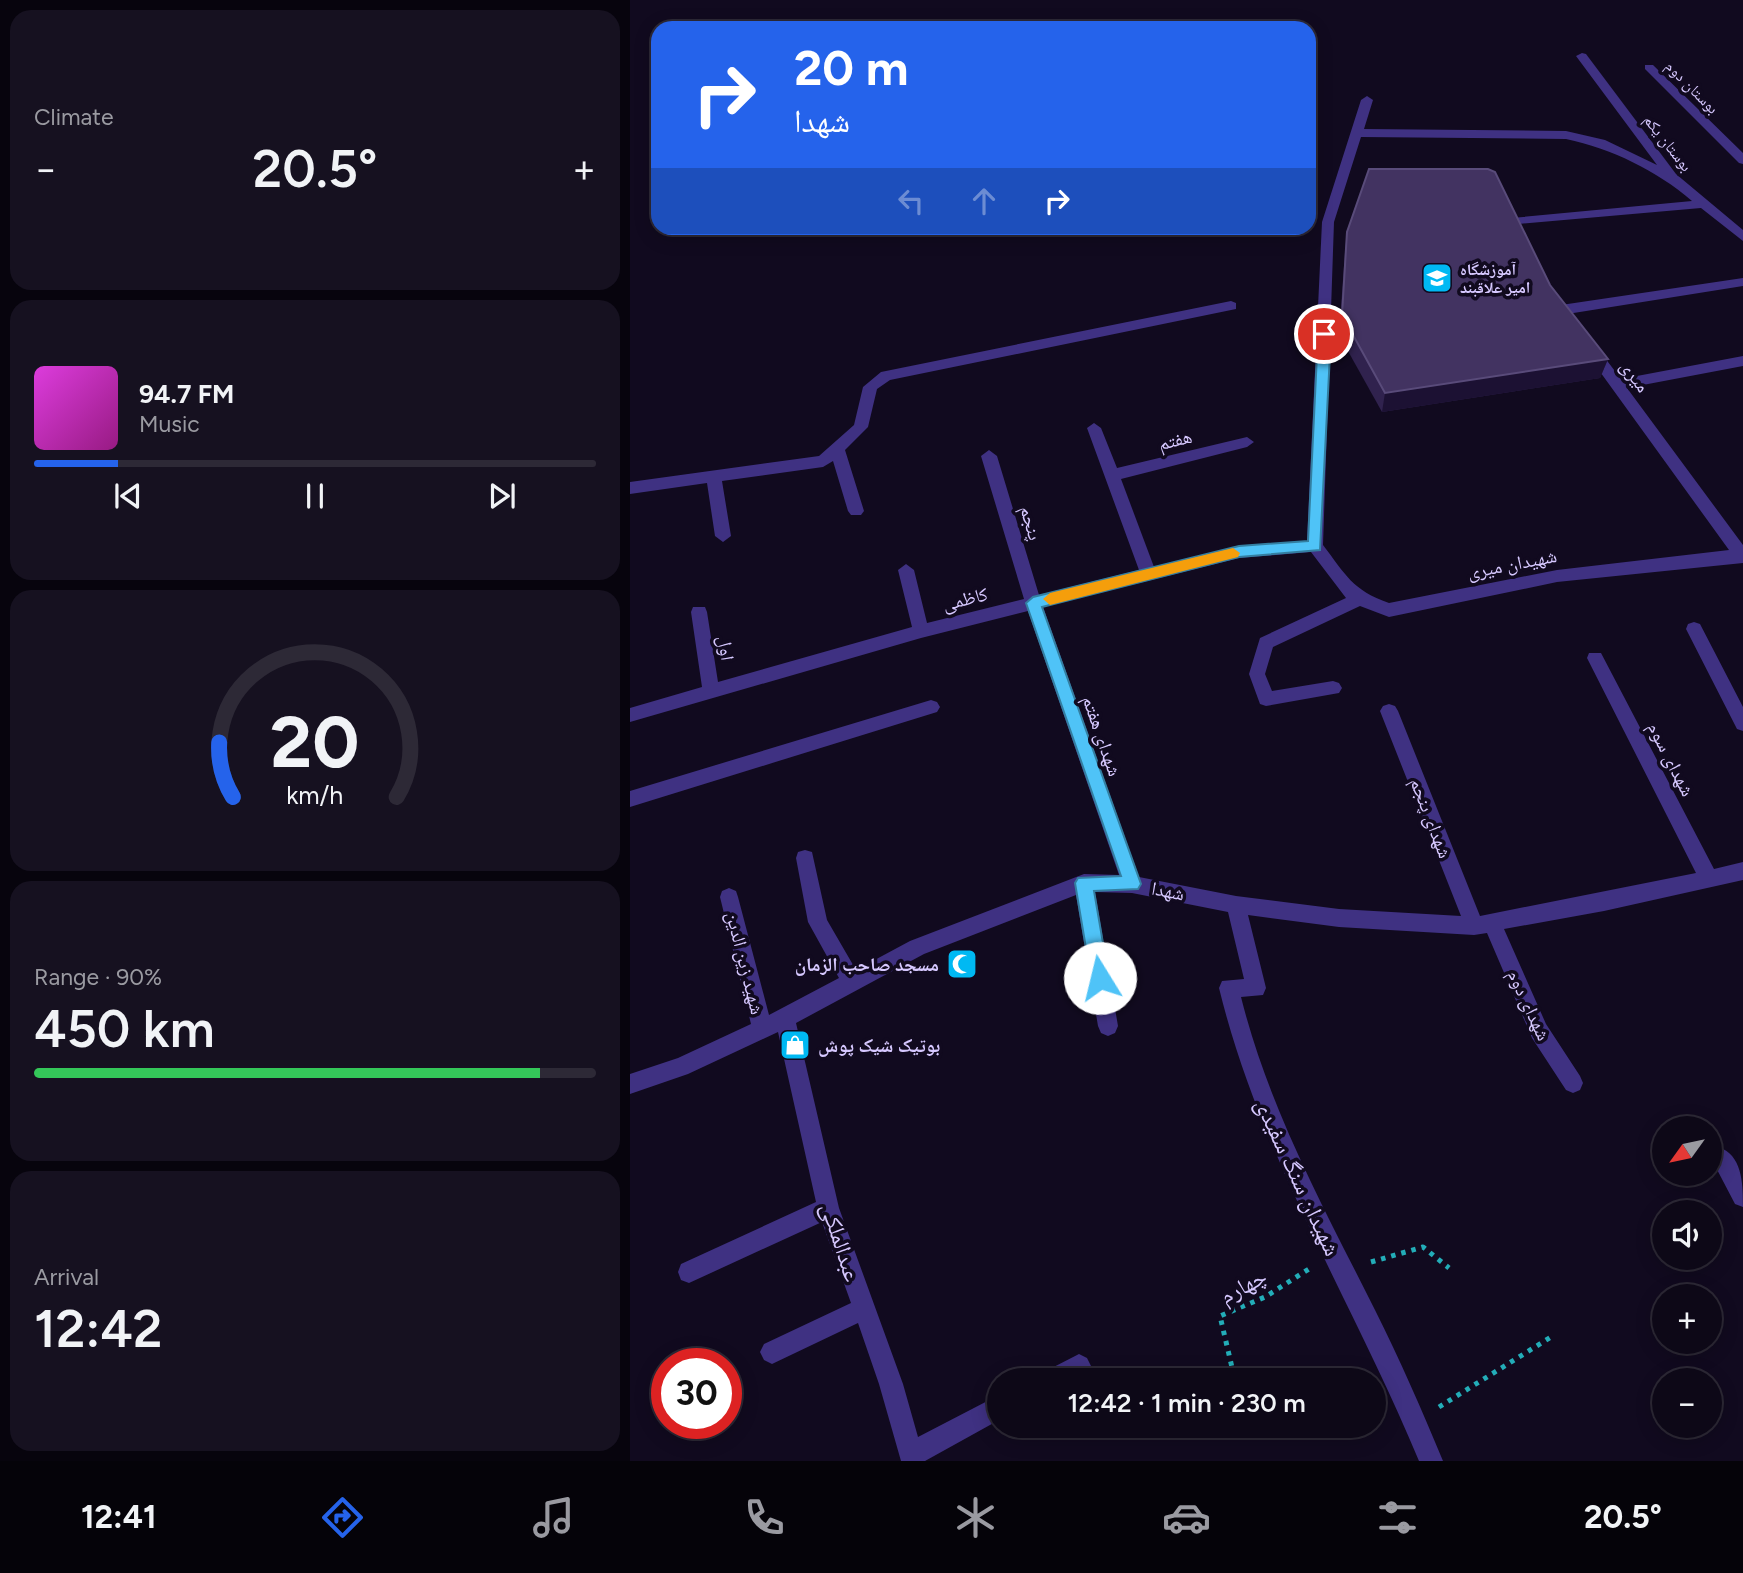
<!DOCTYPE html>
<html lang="en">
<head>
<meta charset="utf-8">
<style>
	:root { --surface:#0d0817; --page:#161120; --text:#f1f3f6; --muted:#9a9aa1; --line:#2d2936; --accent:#2563eb }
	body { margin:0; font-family:Figtree,"Noto Naskh Arabic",sans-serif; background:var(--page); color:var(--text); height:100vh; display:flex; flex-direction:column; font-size:26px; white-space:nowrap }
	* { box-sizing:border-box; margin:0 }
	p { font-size:23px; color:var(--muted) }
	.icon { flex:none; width:38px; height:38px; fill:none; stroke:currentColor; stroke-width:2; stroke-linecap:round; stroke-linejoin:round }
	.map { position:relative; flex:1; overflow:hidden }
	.drawer { display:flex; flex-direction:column; gap:10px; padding:10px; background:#07040d; width:630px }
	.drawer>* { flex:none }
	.top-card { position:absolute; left:21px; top:21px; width:665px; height:214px; border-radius:21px; box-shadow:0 4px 18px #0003,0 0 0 2px var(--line); background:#2563eb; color:#fff; overflow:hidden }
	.needle { width:46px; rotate:237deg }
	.controls { position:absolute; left:1022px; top:1116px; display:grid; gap:14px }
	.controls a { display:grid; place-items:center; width:70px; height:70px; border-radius:50%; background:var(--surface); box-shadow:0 4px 18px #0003,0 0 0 2px var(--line); font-size:35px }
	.speed { position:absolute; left:21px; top:1348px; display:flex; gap:14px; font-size:35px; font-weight:700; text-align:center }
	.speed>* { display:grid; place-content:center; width:91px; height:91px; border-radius:50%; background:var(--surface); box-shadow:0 4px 18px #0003,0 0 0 2px var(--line); line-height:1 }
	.speed .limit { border:10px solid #d22; background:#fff; color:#111 }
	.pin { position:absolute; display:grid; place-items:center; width:60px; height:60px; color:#fff; margin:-30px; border:4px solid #fff; border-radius:50%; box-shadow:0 2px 7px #0007 }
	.me { position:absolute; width:77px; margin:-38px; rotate:351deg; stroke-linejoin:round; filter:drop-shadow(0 0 5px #0008) }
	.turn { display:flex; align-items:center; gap:24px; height:147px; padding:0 28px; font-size:32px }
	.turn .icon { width:91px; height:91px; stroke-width:2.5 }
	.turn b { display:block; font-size:49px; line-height:60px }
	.lanes { display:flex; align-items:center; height:66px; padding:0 28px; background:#0003; justify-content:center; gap:35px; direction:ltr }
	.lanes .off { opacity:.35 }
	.big { font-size:52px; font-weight:600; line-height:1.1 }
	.drawer .tile { flex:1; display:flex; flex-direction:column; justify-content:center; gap:10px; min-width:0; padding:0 24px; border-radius:21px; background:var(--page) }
	.drawer .dial { align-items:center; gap:0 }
	.dial svg { height:182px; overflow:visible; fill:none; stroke:var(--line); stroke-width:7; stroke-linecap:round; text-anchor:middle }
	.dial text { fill:var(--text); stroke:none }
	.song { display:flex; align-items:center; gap:21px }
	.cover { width:84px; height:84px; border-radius:10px; background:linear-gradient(135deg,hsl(300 70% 55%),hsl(310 70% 35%)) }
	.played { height:7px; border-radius:4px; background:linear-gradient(90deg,var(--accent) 15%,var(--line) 15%) }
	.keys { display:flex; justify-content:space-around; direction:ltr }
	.heat { display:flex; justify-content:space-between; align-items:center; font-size:38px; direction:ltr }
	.charge { height:10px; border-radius:5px; background:linear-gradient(90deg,#34c759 90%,var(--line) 0) }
	.trip { position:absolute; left:357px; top:1368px; width:399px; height:70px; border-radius:35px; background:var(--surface); box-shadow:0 4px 18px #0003,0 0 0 2px var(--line); font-weight:600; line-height:70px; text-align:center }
	.tabs { display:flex; height:112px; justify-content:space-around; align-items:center; background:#050309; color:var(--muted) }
	.tabs .icon { width:49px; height:49px }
	.tabs .on { color:var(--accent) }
	.tabs b { font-size:32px; color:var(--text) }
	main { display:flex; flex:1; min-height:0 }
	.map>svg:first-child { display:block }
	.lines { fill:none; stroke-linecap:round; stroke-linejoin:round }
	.path { stroke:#23adb8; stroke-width:5; stroke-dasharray:4.5 6; stroke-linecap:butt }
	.minor { fill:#3f3182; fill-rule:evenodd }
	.wall { fill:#30224e }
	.shaded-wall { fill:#1c1133 }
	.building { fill:#423361; stroke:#594b7a; stroke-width:2 }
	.route { fill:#4fc3f7; stroke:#337fa1; stroke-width:2 }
	.slow { fill:#f59e0b }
	.labels { text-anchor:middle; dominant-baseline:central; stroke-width:7; stroke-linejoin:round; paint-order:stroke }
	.far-street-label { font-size:16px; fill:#d6c8ff; stroke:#110a1f }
	.far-poi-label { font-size:16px; font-weight:bold; fill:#d6c8ff; stroke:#110a1f; text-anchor:start }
	.street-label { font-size:19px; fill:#d6c8ff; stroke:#110a1f }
	.poi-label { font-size:19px; font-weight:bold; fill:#d6c8ff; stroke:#110a1f; text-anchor:end }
	.near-street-label { font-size:23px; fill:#d6c8ff; stroke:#110a1f }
</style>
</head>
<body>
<main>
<section class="drawer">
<div class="tile"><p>Climate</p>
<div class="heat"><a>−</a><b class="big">20.5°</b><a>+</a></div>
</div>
<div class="tile">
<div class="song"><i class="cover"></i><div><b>94.7 FM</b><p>Music</p></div></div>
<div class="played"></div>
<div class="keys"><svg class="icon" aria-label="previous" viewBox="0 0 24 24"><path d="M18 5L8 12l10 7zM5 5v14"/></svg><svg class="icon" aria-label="pause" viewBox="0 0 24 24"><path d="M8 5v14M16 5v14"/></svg><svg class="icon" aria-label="next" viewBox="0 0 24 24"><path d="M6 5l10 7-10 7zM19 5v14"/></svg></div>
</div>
<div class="tile dial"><svg viewBox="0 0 100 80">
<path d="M14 69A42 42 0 1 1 86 69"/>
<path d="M14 69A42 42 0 0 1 8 45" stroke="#2563eb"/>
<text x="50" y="56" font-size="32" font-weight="700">20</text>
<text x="50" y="72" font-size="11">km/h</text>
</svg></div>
<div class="tile"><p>Range · 90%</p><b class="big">450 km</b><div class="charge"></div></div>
<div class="tile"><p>Arrival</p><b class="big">12:42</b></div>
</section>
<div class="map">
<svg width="1113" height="1461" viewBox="0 0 1113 1461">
	<rect width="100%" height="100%" fill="#110a1f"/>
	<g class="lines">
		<path class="path" d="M741 1262 793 1247 819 1268
			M604 1376 590 1316 635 1297 682 1267
			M809 1407 921 1337"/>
		<path class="minor" d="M952 53 956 54 1046 174 1113 230V241L1071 208 877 225 876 222 882 218 1062 201C1026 170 982 149 936 139L731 137 704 222 693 545C716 575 722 590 759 603L927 570 1099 550 955 351 953 348 960 343 965 345 991 379 1113 356V366L997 388 1113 545V563L927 582 759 617 730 606 643 647 635 674 642 691 703 681 709 683 712 688 709 693 636 706 630 704 619 674 630 638 716 598 681 552 609 558 413 607 509 877 606 896 709 909 831 916 750 711 753 706 759 704 765 706 768 711 850 916 1066 873 957 658 959 653H971L1084 869 1113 862V880L974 911 874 929 916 1024 950 1076 953 1083 950 1090 943 1093 936 1090 902 1038 857 933 844 935 709 927 618 915 636 988 633 995 611 997C639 1109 694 1208 745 1310 770 1360 792 1410 813 1461H789C723 1302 630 1156 589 988L592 981 614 979 598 912 502 893 465 892 488 1026 485 1033 478 1036 471 1033 468 1026 446 895 294 954 166 1023 209 1208 273 1384 288 1437 369 1395V1420L295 1461H271L249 1384 228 1323 142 1364 134 1360 130 1352 134 1344 221 1303 192 1222 59 1283 51 1280 48 1272 51 1264 186 1202 148 1032 58 1074 0 1094V1074L48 1058 121 1024 90 897 92 891 99 888 106 891 108 897 139 1015 209 978 178 922 166 858 168 852 175 850 182 852 197 920 226 970 280 941 454 874 489 875 398 611 291 638 0 722V708L72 687 61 612 63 607H75L77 612 88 682 282 627 268 570 276 564 284 570 297 623 394 599 351 456 359 450 367 456 409 595 509 570 457 428 464 423 471 428 487 468 617 437 624 442 617 447 491 479 524 567 609 546 677 541 692 222 731 100 737 96 743 100 734 129 936 131 975 140 1027 165 946 56Z
			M1015 65H1023L1113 153V164L1109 163 1015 69Z
			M1113 278V286L931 315 924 310 931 305Z
			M601 301 606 303V309L260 380 247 389 238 427 215 450 234 511 231 515H221L218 511 203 461 193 467 92 481 101 536 93 542 85 536 77 483 0 494V482L189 456 224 425 233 387 251 372Z
			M1064 622 1070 624 1113 707V731L1107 729 1056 629 1058 624Z
			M301 700 307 702 310 707 307 712 0 807V791Z
			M1093 1149C1113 1159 1113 1187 1113 1207L1105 1204 1082 1160 1085 1152Z
			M449 1354 457 1358 461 1366 457 1374 445 1381H408L412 1373Z"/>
	</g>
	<path class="wall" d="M717 232 978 359 970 378 752 412 709 335 715 252Z"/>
	<path class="shaded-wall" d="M978 359 970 378 752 412 755 393Z"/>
	<path class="building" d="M739 169H858L865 172 920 285 978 359 755 393 712 315 717 232Z"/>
	<path class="route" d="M694 330 701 334 690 550 609 557 412 607 511 884 508 889 464 891 479 978 476 984 470 987 463 984 461 978 445 883 448 878 491 876 396 603 403 597 609 546 678 541 688 334Z"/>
	<path class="slow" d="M603 548 610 553 608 557 420 605 413 599 420 593Z"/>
	<defs>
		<g id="school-square" transform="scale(1.575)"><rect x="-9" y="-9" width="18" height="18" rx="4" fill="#00b9f3" stroke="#110a1f"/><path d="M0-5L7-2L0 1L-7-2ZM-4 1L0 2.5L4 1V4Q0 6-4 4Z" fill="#fff"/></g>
		<g id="mosque-square" transform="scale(1.575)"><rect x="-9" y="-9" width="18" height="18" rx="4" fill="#00b9f3" stroke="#110a1f"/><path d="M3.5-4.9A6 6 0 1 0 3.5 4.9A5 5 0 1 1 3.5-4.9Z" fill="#fff"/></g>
		<g id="shop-square" transform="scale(1.575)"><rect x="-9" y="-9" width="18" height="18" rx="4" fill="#00b9f3" stroke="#110a1f"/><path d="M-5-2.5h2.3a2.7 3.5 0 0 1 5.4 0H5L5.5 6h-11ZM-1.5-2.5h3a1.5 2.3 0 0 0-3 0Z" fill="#fff"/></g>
	</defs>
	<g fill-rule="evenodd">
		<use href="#school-square" x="807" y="278"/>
		<use href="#mosque-square" x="332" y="964"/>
		<use href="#shop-square" x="165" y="1045"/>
	</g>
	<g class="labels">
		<g class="far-street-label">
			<text transform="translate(1062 87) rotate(45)">بوستان دوم</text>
			<text transform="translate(1038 143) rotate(52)">بوستان یکم</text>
		</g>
		<g class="far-poi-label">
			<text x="830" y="269">آموزشگاه<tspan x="830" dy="18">امیر علاقبند</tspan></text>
		</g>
		<g class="street-label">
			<text transform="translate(1005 376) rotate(53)">میری</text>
			<text transform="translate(545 440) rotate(-14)">هفتم</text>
			<text transform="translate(401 523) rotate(74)">پنجم</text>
			<text transform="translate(882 564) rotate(-11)">شهیدان میری</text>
			<text transform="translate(335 599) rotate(-14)">کاظمی</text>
			<text transform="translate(96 648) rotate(82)">اول</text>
			<text transform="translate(472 736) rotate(71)">شهدای هفتم</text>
			<text transform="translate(1041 759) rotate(63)">شهدای سوم</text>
			<text transform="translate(801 818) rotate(69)">شهدای پنجم</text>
			<text transform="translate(538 891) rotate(11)">شهدا</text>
			<text transform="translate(115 963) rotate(76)">شهید زین الدین</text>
			<text transform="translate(899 1005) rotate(65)">شهدای دوم</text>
		</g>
		<g class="poi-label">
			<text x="309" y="964">مسجد صاحب الزمان</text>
			<text x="188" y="1045" text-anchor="start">بوتیک شیک پوش</text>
		</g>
		<g class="near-street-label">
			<text transform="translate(668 1177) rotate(65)">شهیدان سنگ سفیدی</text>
			<text transform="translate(211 1242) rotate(72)">عبدالملکی</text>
			<text transform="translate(613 1286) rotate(-28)">چهارم</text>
		</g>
	</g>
</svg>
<div class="controls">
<a><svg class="needle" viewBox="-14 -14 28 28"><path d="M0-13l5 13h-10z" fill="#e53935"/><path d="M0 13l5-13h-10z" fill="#9a9aa1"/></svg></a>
<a><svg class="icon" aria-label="sound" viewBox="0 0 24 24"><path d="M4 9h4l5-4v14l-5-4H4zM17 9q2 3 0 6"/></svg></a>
<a>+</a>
<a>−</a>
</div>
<div class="speed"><div class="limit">30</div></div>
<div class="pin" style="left:694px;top:334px;background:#d93025"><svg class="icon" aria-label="arrive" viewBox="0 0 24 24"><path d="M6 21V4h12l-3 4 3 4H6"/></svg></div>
<svg class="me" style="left:470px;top:978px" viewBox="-20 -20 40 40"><circle r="19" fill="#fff"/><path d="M0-13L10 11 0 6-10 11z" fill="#4fc3f7"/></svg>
<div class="trip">12:42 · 1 min · 230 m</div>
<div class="top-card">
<div class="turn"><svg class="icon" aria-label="right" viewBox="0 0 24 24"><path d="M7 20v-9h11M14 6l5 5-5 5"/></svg><div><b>20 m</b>شهدا</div></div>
<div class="lanes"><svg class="icon off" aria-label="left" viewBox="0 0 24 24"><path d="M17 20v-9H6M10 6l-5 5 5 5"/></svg><svg class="icon off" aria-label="ahead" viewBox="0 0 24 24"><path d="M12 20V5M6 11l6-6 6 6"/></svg><svg class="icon" aria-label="right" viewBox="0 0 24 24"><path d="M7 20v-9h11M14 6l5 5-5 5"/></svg></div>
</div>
</div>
</main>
<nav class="tabs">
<b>12:41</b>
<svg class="icon on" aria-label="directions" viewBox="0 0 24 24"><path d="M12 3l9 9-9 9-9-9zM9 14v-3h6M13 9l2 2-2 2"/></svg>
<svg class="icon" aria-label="music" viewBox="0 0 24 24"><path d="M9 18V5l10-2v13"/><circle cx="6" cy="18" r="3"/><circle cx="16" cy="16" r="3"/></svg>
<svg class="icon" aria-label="phone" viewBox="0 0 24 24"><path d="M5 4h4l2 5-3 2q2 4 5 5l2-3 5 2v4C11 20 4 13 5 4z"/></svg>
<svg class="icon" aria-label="climate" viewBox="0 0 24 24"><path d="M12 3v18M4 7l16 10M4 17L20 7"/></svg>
<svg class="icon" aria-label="car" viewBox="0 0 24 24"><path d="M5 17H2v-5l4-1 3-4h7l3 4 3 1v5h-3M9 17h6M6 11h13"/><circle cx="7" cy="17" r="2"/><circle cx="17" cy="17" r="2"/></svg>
<svg class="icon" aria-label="filters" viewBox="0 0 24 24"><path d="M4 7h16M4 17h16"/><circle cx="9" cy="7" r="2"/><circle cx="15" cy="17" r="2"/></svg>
<b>20.5°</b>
</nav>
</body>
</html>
